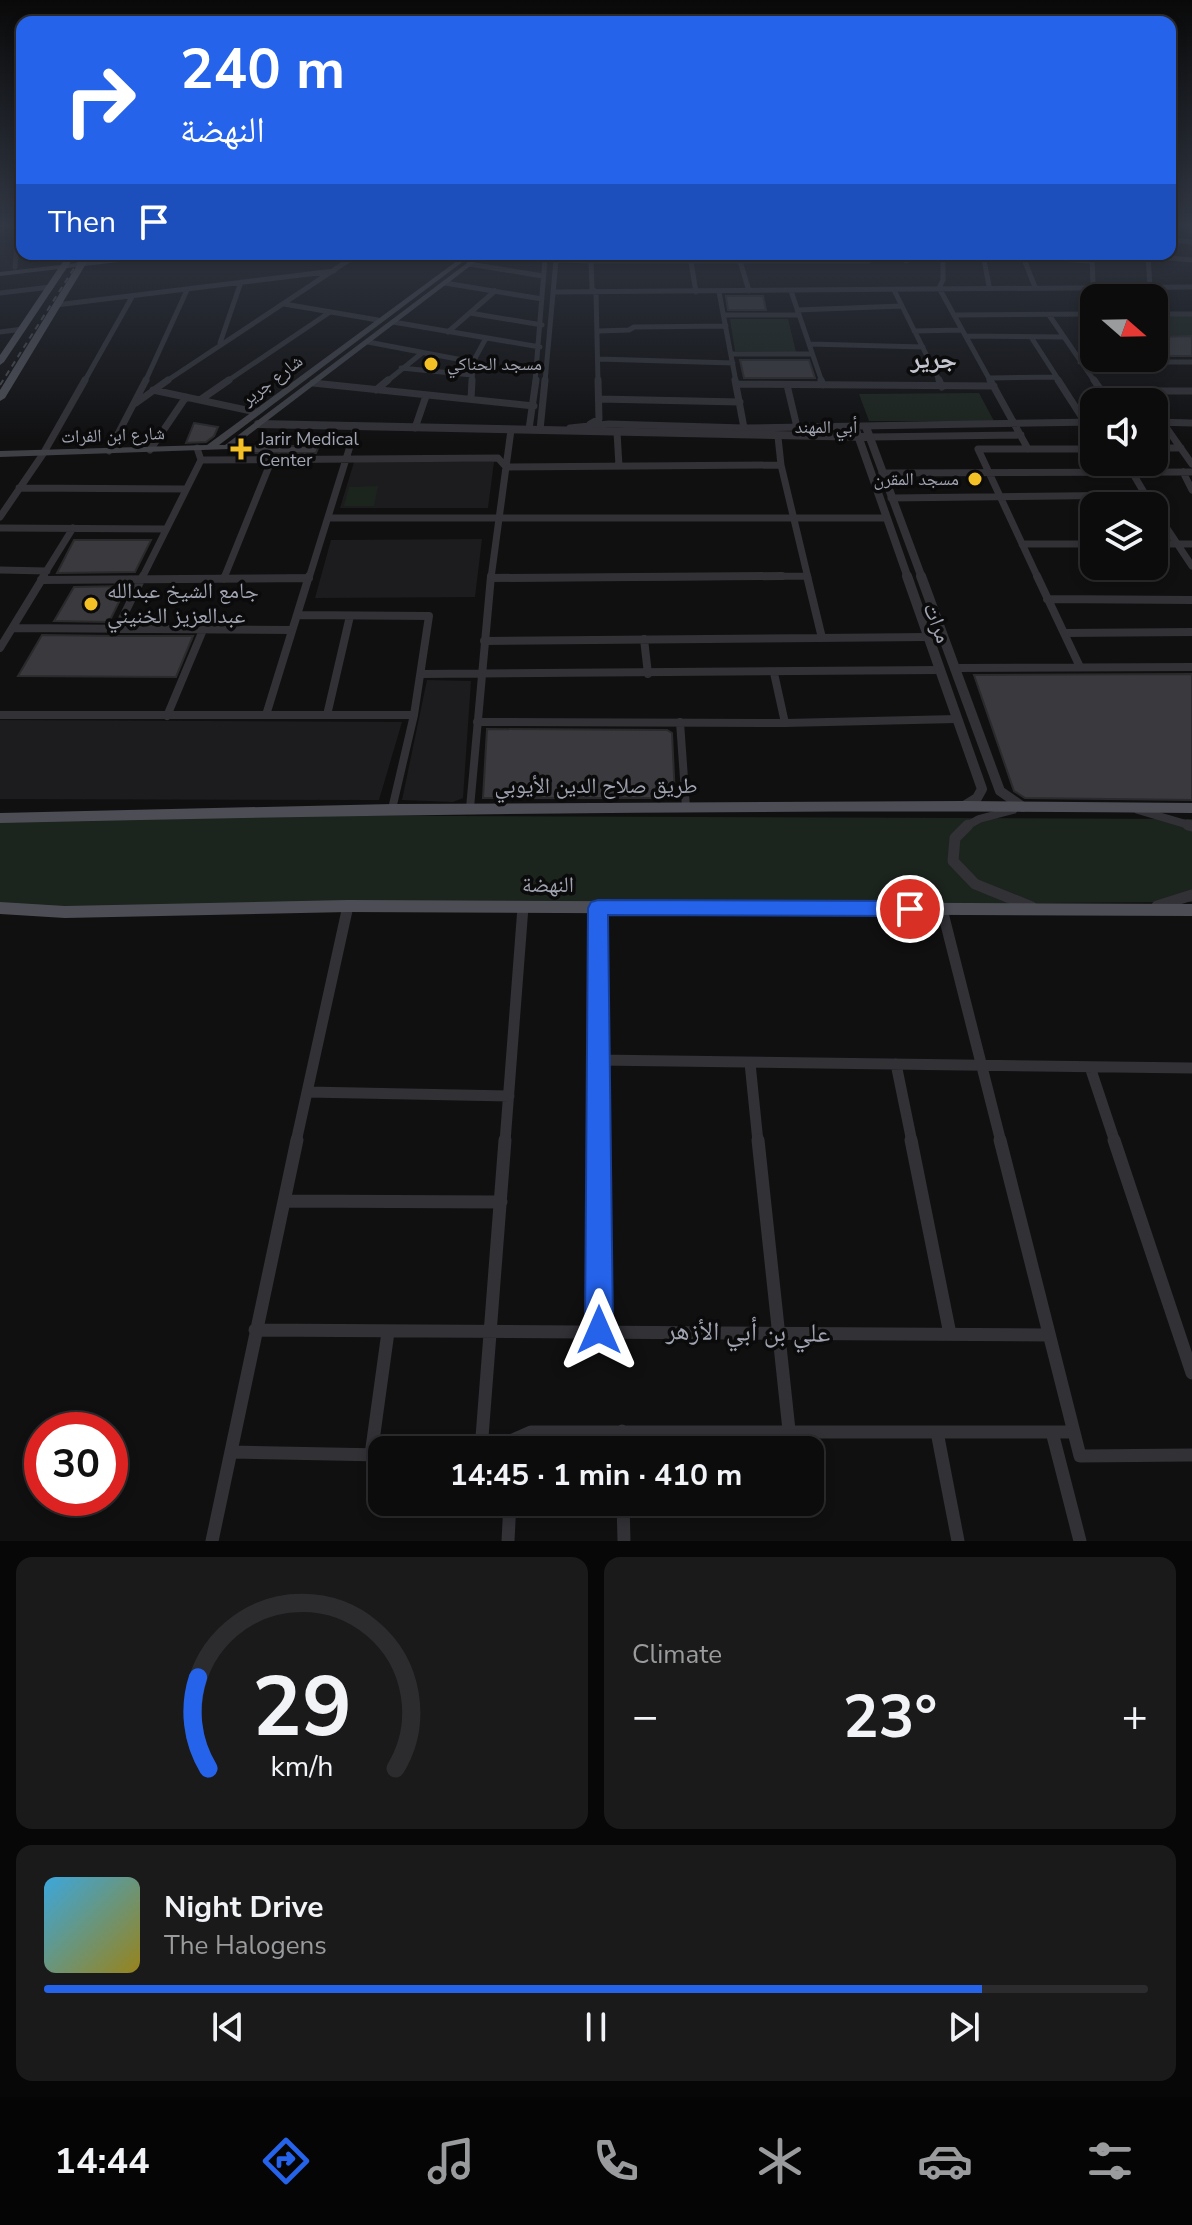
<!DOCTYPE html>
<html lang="en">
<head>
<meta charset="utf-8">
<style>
	:root { --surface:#0c0c0d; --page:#1a1a1b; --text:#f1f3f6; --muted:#9a9b9d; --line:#2c2c2e; --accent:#2563eb }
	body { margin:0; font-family:"Nunito Sans","Noto Naskh Arabic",sans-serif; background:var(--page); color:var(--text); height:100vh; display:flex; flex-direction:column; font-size:30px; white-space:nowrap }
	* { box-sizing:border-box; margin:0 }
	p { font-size:26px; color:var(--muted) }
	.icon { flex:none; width:44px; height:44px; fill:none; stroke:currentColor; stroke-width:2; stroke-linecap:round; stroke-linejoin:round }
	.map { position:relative; height:1541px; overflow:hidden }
	.drawer { display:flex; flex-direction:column; gap:16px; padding:16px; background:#070707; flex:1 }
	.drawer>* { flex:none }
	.top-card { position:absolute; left:16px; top:16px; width:1160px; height:244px; border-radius:16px; box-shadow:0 4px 12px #0003,0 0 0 2px var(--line); background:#2563eb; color:#fff; overflow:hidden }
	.needle { width:52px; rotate:110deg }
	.tools { position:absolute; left:1080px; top:284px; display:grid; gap:16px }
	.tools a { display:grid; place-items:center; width:88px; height:88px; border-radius:16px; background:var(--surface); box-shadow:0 4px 12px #0003,0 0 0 2px var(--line); font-size:40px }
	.speed { position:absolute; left:24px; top:1412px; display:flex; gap:16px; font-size:40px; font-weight:700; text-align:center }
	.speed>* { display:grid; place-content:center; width:104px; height:104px; border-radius:50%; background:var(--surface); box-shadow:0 4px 12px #0003,0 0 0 2px var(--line); line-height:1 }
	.speed .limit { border:12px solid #d22; background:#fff; color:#111 }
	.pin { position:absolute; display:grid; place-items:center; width:68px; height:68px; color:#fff; margin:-34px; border:4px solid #fff; border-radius:50%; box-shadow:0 2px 8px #0007 }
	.me { position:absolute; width:88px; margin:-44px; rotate:0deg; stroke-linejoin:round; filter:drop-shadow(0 0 6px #0008) }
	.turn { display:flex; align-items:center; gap:28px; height:168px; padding:0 32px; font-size:36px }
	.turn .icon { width:104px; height:104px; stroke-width:2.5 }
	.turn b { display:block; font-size:56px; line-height:68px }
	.then { display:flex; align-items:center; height:76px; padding:0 32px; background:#0003; gap:16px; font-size:30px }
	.big { font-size:60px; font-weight:700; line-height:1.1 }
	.drawer .tile { flex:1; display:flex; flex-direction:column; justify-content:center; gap:12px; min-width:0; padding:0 28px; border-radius:16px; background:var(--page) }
	.drawer .dial { align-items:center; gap:0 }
	.dial svg { height:208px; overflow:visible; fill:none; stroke:var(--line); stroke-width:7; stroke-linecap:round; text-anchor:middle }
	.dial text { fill:var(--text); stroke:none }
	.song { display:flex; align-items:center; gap:24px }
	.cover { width:96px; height:96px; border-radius:12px; background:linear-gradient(135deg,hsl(200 70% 55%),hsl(50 70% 35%)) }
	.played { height:8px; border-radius:4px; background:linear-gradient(90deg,var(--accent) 85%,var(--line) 85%) }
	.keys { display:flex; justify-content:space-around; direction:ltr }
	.heat { display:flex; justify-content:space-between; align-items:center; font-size:44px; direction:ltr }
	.drawer .tiles { flex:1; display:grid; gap:16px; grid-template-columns:1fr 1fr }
	.tile:last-child { grid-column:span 2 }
	.trip { position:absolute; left:368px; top:1436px; width:456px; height:80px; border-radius:16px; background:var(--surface); box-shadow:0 4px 12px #0003,0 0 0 2px var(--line); font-weight:700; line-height:80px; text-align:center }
	.dock { display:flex; height:128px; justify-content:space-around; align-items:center; background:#050505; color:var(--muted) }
	.dock .icon { width:56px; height:56px }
	.dock .on { color:var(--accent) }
	.dock b { font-size:36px; color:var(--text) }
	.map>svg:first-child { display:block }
	.built { fill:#1c1c1e }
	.green { fill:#1c241e }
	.building { fill:#3a3a3e; stroke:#2a2a2d; stroke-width:2 }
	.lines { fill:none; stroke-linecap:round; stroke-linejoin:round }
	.minor-far4 { stroke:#313136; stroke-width:5 }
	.minor-far3 { stroke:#313136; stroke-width:7 }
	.minor-far2 { stroke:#313136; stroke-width:8 }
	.minor-far1 { stroke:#313136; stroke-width:11 }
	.minor { stroke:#313136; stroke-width:13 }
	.tertiary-far1 { stroke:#313136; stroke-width:8 }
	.tertiary { stroke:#313136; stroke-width:10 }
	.secondary { fill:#3f4046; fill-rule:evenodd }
	.primary { fill:#4d4e55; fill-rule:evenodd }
	.rail { stroke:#48494f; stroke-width:2; stroke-dasharray:6 5; stroke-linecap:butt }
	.route { fill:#2563eb; stroke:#184099; stroke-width:2 }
	.poi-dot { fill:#f3c126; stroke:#0b0b0c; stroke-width:3 }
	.labels { text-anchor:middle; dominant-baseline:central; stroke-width:7; stroke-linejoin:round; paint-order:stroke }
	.far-poi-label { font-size:18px; fill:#a1a5b2; stroke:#0b0b0c; text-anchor:start }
	.far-street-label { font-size:18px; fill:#a1a5b2; stroke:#0b0b0c }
	.poi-label { font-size:22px; fill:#a1a5b2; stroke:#0b0b0c; text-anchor:start }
	.street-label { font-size:22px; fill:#a1a5b2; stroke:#0b0b0c }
	.far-district-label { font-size:26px; font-weight:bold; fill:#c2c4ce; stroke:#0b0b0c }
	.near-street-label { font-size:26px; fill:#a1a5b2; stroke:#0b0b0c }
</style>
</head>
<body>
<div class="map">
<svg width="1192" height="1541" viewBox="0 0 1192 1541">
	<rect width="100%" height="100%" fill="#101011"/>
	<path class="built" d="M354 462H494L488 508H340Z
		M482 539 475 597 315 598 331 540Z
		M427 680 471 681 463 798 453 802 402 800Z
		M0 720 402 722 379 800 0 799Z"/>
	<path class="green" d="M1154 315H1192V336H1154Z
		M730 319H788L796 352 735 351Z
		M979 393 994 421H869L859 394Z
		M378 486 374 506H344L349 487Z
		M0 814 1192 819V902L0 911Z"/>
	<path class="building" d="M726 296H763L766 310H728Z
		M1192 336V356H1154V337Z
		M740 360H809L815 378H744Z
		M194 423 218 427 214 436 206 442 186 443Z
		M239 446H319L316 453H235Z
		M74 540H151L135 572 57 573Z
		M127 586 109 622 54 621 74 587Z
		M42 635 117 636H193L176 677 18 676Z
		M1192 674V800L1025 798 1014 791 974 675Z
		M487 729 667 730 672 733 675 798H483Z"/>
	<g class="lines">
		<path class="minor-far4" d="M1192 227V231
			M1170 240 1192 242
			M524 254 556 260 591 261H869L870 254
			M906 254V261
			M943 254V280L939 288 991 382
			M983 254 989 286
			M1022 254 1035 287
			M1092 254 1093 287
			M1124 254 1192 260
			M1148 256 1150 287
			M1023 257 1091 261
			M591 261 592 289 596 292 598 382
			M740 261 749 291
			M691 262 696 292
			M469 264 543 276
			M15 267 18 234 22 233
			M445 283 542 299
			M894 290 940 382
			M791 291 822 382
			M554 292 1192 287
			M719 292 736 382
			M0 293 51 287
			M284 304 378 320
			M56 305 334 271
			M797 310 902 306
			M470 313 542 325
			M1154 314H1192
			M724 315H799
			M954 315 1094 314
			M1049 315 1095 382
			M393 322 540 347
			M598 331 629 330 634 327 726 326
			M914 331 962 330
			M0 332 23 329
			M448 332 495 291
			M966 336 1063 337
			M1031 337 1060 382
			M368 342 473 362
			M220 343 241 282
			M809 344 923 347
			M732 354H812
			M598 359 733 363
			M1080 362H1192
			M401 368 472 375
			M990 378 1056 377
			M84 382 132 297
			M145 382 187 290
			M165 382 358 254
			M226 382 330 312
			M386 382 422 353
			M472 382 473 362 486 338
			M535 382 545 259
			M545 382 556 260"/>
		<path class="minor-far3" d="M735 380 744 428
			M821 380 823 385
			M939 380 942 387
			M990 380 1028 449
			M1058 380 1085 422
			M1094 380 1109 402
			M313 383 534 406
			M737 384 994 386
			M787 385 797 427
			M153 390 256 412
			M376 390 388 380
			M1101 391H1192
			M471 399 472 380
			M599 399 740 402
			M200 400 229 380
			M136 403 168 380
			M1154 422 1192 423
			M1163 423 1192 464
			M590 424 599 419 598 380
			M415 428 426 396
			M570 428 609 424 744 428 1094 422
			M529 429 536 380
			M540 430 545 380
			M617 432 619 466
			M778 437 781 465 808 578
			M870 437 1021 435
			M1154 448H1181
			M150 450 186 397
			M109 451 146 380
			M201 460 498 458 506 467 781 465
			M1132 472 1152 506
			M1183 472 1192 490
			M882 473 1192 472
			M19 488 186 489
			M891 498 1145 495
			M1154 509 1192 566
			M0 517 43 454 85 380
			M329 518H885
			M0 528 166 529
			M1022 544H1094
			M1154 544H1192
			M0 570 47 571
			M42 578 73 528
			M142 578 201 460 197 448
			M224 578 272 459
			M288 578H309
			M309 578 356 427
			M491 578 807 576
			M491 578 511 430
			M1038 578 978 449H1094"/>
		<path class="minor-far2" d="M807 576 822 638
			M1037 576 1080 667
			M491 578 782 576
			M224 579 225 576
			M41 580 309 578
			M1047 599 1192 600
			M297 615 429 616 414 715 392 809
			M13 628 291 630
			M117 629 143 576
			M1065 633 1192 632
			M644 639 648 674
			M484 641 927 637
			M0 648 44 576
			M955 668 1192 667
			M774 673 785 723
			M421 674 939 670
			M0 715H414
			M266 715 309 576
			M327 715 350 616
			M167 716 203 630
			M477 722 785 723 956 719
			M680 722 686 807
			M470 808 491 576
			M1138 810 1192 826
			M965 827 979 819 1013 810"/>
		<path class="minor-far1" d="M968 825 955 838 953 861 975 884 1032 907
			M1188 825 1192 826
			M1157 906 1192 895
			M598 908 599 1142
			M942 909 1001 1142
			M598 1060 1192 1068
			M750 1063 758 1142
			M896 1064 912 1142
			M1090 1067 1115 1142
			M308 1092 509 1096
			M296 1142 348 906
			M505 1142 523 907"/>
		<path class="minor" d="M599 1140V1330
			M758 1140 789 1430
			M911 1140 950 1334
			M1000 1140 1080 1456 1192 1455
			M1114 1140 1192 1373
			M285 1201 501 1202
			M255 1330 1049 1335
			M622 1431V1450
			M937 1432 958 1541
			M1052 1432 1080 1541
			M481 1450 505 1140
			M490 1450 531 1432H1073
			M231 1452 382 1455
			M371 1455 388 1332
			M623 1502 624 1541
			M212 1541 297 1140
			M508 1541 510 1502"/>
		<path class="tertiary-far1" d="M258 424 870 437
			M855 427 908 578
			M866 427 922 578"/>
		<path class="tertiary" d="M907 576 982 789 977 798 964 806
			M921 576 1000 791 1023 807"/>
		<path class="secondary" d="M153 254H172L169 256 0 276V272Z
			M479 254H486L230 449 0 457V451L207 445 465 255H469V257L219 445H225Z"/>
		<path class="primary" d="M68 254H76L4 362 0 365V355Z
			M84 254H92L5 398 0 401V390Z
			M964 801 1192 803V813C795 809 397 814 0 823V813L392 804Z
			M348 900 1192 904V916L348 912 65 918 0 914V902L65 906Z"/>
		<path class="rail" d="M0 385 83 254"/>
	</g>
	<linearGradient id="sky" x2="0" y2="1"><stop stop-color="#090909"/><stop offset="0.51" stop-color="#313743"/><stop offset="1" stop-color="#313743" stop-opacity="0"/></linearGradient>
	<rect width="1192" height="442" fill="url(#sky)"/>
	<path class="route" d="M598 900 910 901 918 903 921 909 918 914 910 916 608 915 613 1330 609 1339 599 1343 589 1339 585 1330 588 908 591 902Z"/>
	<g class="poi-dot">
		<circle cx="431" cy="364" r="8"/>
		<path d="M237 437h8v8h8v8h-8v8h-8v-8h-8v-8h8z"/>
		<circle cx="975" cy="479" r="8"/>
		<circle cx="91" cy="604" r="8"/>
	</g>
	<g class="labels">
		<g class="far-poi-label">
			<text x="447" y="364">مسجد الحناكي</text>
			<text x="259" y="439">Jarir Medical<tspan x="259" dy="21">Center</tspan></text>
			<text x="959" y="479" text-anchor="end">مسجد المقرن</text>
		</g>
		<g class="far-street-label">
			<text transform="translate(272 380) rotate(-37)">شارع جرير</text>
			<text x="826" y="427">أبي المهند</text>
			<text transform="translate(113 435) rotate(-2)">شارع ابن الفرات</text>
		</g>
		<g class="poi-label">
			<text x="107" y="591">جامع الشيخ عبدالله<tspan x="107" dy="25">عبدالعزيز الخنيني</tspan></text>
		</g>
		<g class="street-label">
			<text transform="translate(937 623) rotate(69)">مرات</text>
			<text x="596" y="786">طريق صلاح الدين الأيوبي</text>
			<text x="548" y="885">النهضة</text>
		</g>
		<g class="far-district-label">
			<text x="934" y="359">جرير</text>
		</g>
		<g class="near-street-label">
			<text transform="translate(748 1332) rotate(1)">علي بن أبي الأزهر</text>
		</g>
	</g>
</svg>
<div class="tools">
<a><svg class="needle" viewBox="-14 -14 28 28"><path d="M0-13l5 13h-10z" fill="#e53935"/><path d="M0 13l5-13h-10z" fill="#9a9b9d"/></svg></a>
<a><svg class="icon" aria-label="sound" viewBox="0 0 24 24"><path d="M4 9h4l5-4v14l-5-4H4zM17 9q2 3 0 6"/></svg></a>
<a><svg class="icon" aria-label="layers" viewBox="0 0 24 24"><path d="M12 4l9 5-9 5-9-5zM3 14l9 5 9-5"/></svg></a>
</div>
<div class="speed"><div class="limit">30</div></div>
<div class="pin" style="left:910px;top:909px;background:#d93025"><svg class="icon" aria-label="arrive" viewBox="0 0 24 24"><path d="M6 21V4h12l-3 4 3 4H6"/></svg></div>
<svg class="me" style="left:599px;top:1330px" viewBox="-20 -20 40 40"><path d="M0-17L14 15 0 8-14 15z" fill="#2563eb" stroke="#fff" stroke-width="4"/></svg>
<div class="trip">14:45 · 1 min · 410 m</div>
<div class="top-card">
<div class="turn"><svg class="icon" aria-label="right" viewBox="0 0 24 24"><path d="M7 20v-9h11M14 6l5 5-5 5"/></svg><div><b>240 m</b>النهضة</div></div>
<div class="then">Then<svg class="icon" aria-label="arrive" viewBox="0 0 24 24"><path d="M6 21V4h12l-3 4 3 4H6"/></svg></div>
</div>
</div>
<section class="drawer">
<div class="tiles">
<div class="tile dial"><svg viewBox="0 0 100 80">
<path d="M14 69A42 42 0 1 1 86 69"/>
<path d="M14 69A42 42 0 0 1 10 34" stroke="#2563eb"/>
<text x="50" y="56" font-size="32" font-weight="700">29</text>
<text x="50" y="72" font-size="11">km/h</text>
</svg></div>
<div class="tile"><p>Climate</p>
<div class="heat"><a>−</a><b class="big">23°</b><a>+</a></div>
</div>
<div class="tile">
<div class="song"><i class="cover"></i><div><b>Night Drive</b><p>The Halogens</p></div></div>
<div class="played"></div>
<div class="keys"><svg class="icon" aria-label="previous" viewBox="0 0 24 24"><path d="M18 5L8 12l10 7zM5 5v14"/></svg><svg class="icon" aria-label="pause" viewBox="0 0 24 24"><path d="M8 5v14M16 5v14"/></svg><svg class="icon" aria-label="next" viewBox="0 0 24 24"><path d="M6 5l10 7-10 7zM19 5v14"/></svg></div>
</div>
</div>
</section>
<nav class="dock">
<b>14:44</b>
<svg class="icon on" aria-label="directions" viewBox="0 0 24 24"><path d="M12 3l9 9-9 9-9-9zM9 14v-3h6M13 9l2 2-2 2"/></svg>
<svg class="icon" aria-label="music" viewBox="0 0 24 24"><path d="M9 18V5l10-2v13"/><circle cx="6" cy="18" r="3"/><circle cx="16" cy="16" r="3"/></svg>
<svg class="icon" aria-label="phone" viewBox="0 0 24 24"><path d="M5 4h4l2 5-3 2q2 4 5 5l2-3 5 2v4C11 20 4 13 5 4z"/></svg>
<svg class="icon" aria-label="climate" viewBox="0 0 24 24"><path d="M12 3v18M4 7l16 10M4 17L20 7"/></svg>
<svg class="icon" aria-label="car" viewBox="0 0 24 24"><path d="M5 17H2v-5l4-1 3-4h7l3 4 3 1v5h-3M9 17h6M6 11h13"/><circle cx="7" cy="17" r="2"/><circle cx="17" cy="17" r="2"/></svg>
<svg class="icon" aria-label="filters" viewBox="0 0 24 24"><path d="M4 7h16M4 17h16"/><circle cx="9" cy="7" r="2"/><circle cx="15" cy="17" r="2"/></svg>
</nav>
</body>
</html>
